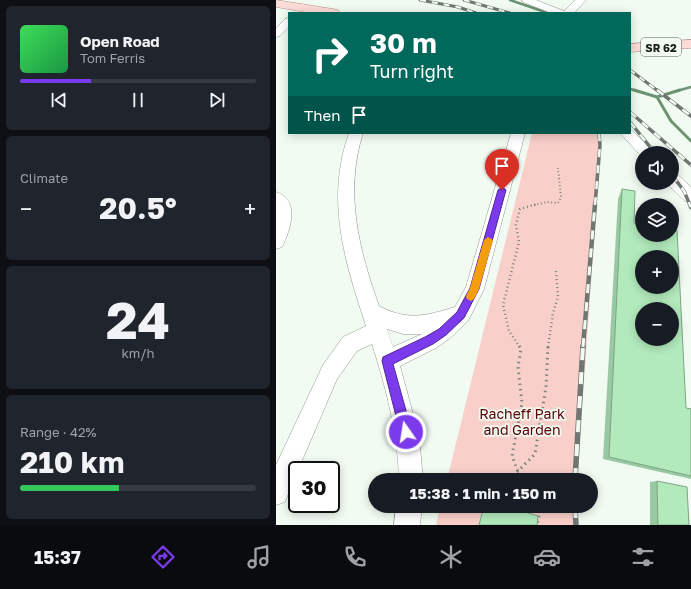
<!DOCTYPE html>
<html lang="en">
<head>
<meta charset="utf-8">
<style>
	:root { --surface:#171b24; --page:#20242c; --text:#f1f3f6; --muted:#9ea1a6; --line:#363941; --accent:#7c3aed }
	body { margin:0; font-family:"Golos Text",sans-serif; background:var(--page); color:var(--text); height:100vh; display:flex; flex-direction:column; font-size:15px; white-space:nowrap }
	* { box-sizing:border-box; margin:0 }
	p { font-size:13px; color:var(--muted) }
	.icon { flex:none; width:22px; height:22px; fill:none; stroke:currentColor; stroke-width:2; stroke-linecap:round; stroke-linejoin:round }
	.map { position:relative; flex:1; overflow:hidden }
	.panel { display:flex; flex-direction:column; gap:6px; padding:6px; background:#0d0f14; width:276px }
	.panel>* { flex:none }
	.top-card { position:absolute; left:12px; top:12px; width:343px; height:122px; border-radius:0px; box-shadow:0 2px 10px #0003; background:#00695c; color:#fff; overflow:hidden }
	.tools { position:absolute; left:359px; top:146px; display:grid; gap:8px }
	.tools a { display:grid; place-items:center; width:44px; height:44px; border-radius:50%; background:var(--surface); box-shadow:0 2px 10px #0003; font-size:20px }
	.speed { position:absolute; left:12px; top:461px; display:flex; gap:8px; font-size:20px; font-weight:700; text-align:center }
	.speed>* { display:grid; place-content:center; width:52px; height:52px; border-radius:50%; background:var(--surface); box-shadow:0 2px 10px #0003; line-height:1 }
	.speed .limit { border:2px solid #111; border-radius:6px; background:#fff; color:#111 }
	.pin { position:absolute; display:grid; place-items:center; width:34px; height:34px; color:#fff; margin:-41px -17px; border-radius:50% 50% 50% 0; rotate:-45deg; box-shadow:0 0 4px #0007 }
	.pin .icon { rotate:45deg }
	.me { position:absolute; width:44px; margin:-22px; rotate:347deg; stroke-linejoin:round; filter:drop-shadow(0 0 3px #0008) }
	.turn { display:flex; align-items:center; gap:14px; height:84px; padding:0 16px; font-size:18px }
	.turn .icon { width:52px; height:52px; stroke-width:2.5 }
	.turn b { display:block; font-size:28px; line-height:34px }
	.then { display:flex; align-items:center; height:38px; padding:0 16px; background:#0003; gap:8px; font-size:15px }
	.big { font-size:30px; font-weight:700; line-height:1.1 }
	.panel .tile { flex:1; display:flex; flex-direction:column; justify-content:center; gap:6px; min-width:0; padding:0 14px; border-radius:6px; background:var(--page) }
	.panel .dial { align-items:center; gap:0 }
	.dial b { font-size:52px; line-height:1 }
	.song { display:flex; align-items:center; gap:12px }
	.cover { width:48px; height:48px; border-radius:6px; background:linear-gradient(135deg,hsl(130 70% 55%),hsl(140 70% 35%)) }
	.played { height:4px; border-radius:2px; background:linear-gradient(90deg,var(--accent) 30%,var(--line) 30%) }
	.keys { display:flex; justify-content:space-around; direction:ltr }
	.heat { display:flex; justify-content:space-between; align-items:center; font-size:22px; direction:ltr }
	.charge { height:6px; border-radius:3px; background:linear-gradient(90deg,#34c759 42%,var(--line) 0) }
	.trip { position:absolute; left:92px; top:473px; width:230px; height:40px; border-radius:20px; background:var(--surface); box-shadow:0 2px 10px #0003; font-weight:700; line-height:40px; text-align:center }
	.tabs { display:flex; height:64px; justify-content:space-around; align-items:center; background:#090b0e; color:var(--muted) }
	.tabs .icon { width:28px; height:28px }
	.tabs .active { color:var(--accent) }
	.tabs b { font-size:18px; color:var(--text) }
	main { display:flex; flex:1; min-height:0 }
	.map>svg:first-child { display:block }
	.green { fill:#f9cfc9 }
	.lines { fill:none; stroke-linecap:round; stroke-linejoin:round }
	.stream-far1 { stroke:#6c9373; stroke-width:2.5 }
	.stream { stroke:#6c9373; stroke-width:3 }
	.minor-casing { stroke:#8f9890; stroke-width:1 }
	.major-casing { stroke:#ad8a84; stroke-width:1 }
	.path-far2 { stroke:#7d847e; stroke-width:2; stroke-dasharray:1 2.5; stroke-linecap:butt }
	.path-far1 { stroke:#7d847e; stroke-width:2.5; stroke-dasharray:1 3; stroke-linecap:butt }
	.path { stroke:#7d847e; stroke-width:3; stroke-dasharray:1.5 4; stroke-linecap:butt }
	.minor { fill:#fff; fill-rule:evenodd }
	.major { fill:#fddcd7; fill-rule:evenodd }
	.rail-far3-casing { stroke:#707671; stroke-width:3 }
	.rail-far2-casing { stroke:#707671; stroke-width:3.5 }
	.rail-far1-casing { stroke:#707671; stroke-width:4.5 }
	.rail-casing { stroke:#707671; stroke-width:5.5 }
	.rail-far3 { stroke:#f1fbf2; stroke-width:2; stroke-dasharray:6; stroke-linecap:butt }
	.rail-far2 { stroke:#f1fbf2; stroke-width:2.5; stroke-dasharray:8; stroke-linecap:butt }
	.rail-far1 { stroke:#f1fbf2; stroke-width:3; stroke-dasharray:9; stroke-linecap:butt }
	.rail { stroke:#f1fbf2; stroke-width:4; stroke-dasharray:12; stroke-linecap:butt }
	.wall { fill:#99c9a2 }
	.building { fill:#b2eabc; stroke:#7da484; fill-rule:evenodd }
	.route { fill:#7c3aed; stroke:#51269a }
	.slow { fill:#f59e0b }
	.labels { text-anchor:middle; dominant-baseline:central; stroke-width:3.5; stroke-linejoin:round; paint-order:stroke }
	.shield { fill:#f1fbf2; stroke:#5b605c; stroke-width:1 }
	.shield-label { font-size:11px; font-weight:bold; fill:#1b1e1b }
	.near-park-label { font-size:14px; fill:#560104; stroke:#f1fbf2 }
</style>
</head>
<body>
<main>
<section class="panel">
<div class="tile">
<div class="song"><i class="cover"></i><div><b>Open Road</b><p>Tom Ferris</p></div></div>
<div class="played"></div>
<div class="keys"><svg class="icon" aria-label="previous" viewBox="0 0 24 24"><path d="M18 5L8 12l10 7zM5 5v14"/></svg><svg class="icon" aria-label="pause" viewBox="0 0 24 24"><path d="M8 5v14M16 5v14"/></svg><svg class="icon" aria-label="next" viewBox="0 0 24 24"><path d="M6 5l10 7-10 7zM19 5v14"/></svg></div>
</div>
<div class="tile"><p>Climate</p>
<div class="heat"><a>−</a><b class="big">20.5°</b><a>+</a></div>
</div>
<div class="tile dial"><b>24</b><p>km/h</p></div>
<div class="tile"><p>Range · 42%</p><b class="big">210 km</b><div class="charge"></div></div>
</section>
<div class="map">
<svg width="415" height="525" viewBox="0 0 415 525">
	<rect width="100%" height="100%" fill="#f1fbf2"/>
	<path class="green" d="M256 133H324L325 143 301 480H171Z
		M164 506H299L298 525H160Z"/>
	<g class="lines">
		<path class="stream-far1" d="M234 0 272 13
			M354 89 361 91
			M401 91 415 87"/>
		<path class="stream" d="M358 90 381 97 404 90
			M381 97 395 121 415 141"/>
		<g class="minor-casing">
			<path id="minor" d="M246 0H260L288 11 299 0H310L298 13H275L247 2Z
				M13 18V27L4 36 0 37V28L9 19Z
				M354 129 376 149 378 153H366V157L344 133H354Z
				M73 133H87C68 192 83 250 103 306 131 321 150 316 179 307L190 287 235 133H249L208 289 192 321 173 339 160 348 124 366 143 436 147 480H123C122 433 110 388 96 344L81 351 61 379 22 470H21L9 502 0 505V465L47 365 67 337 90 326C69 262 49 200 73 133ZM111 329 127 334H146L117 347Z
				M396 173 402 175 415 187V203L409 201 390 183H396Z
				M0 192C25 200 14 231 6 247L0 249Z
				M120 506H146L144 525H118Z"/>
		</g>
		<g class="major-casing">
			<path id="major" d="M0 0 57 9 62 10 64 13H35L0 7Z
				M415 40V48L354 52V44Z"/>
		</g>
		<path class="path-far2" d="M258 205 271 202 282 203 285 197 282 168"/>
		<path class="path-far1" d="M244 347 233 331 227 305 243 242 240 225 244 209 261 204
			M272 347 277 313 282 297 280 271"/>
		<path class="path" d="M243 346 245 349 242 367 246 403 236 456 245 480
			M241 472 259 454 270 387 272 346
			M258 506 263 515 261 525"/>
		<use href="#minor" class="minor"/>
		<use href="#major" class="major"/>
		<g class="rail-far3-casing">
			<path id="rail-far3" d="M144 0 182 7 200 13
				M188 0 234 13
				M354 70 382 91"/>
		</g>
		<g class="rail-far2-casing">
			<path id="rail-far2" d="M381 90 415 116
				M354 112 415 165
				M354 122 379 153
				M396 175 408 191 414 205
				M319 205 324 145 323 133"/>
		</g>
		<g class="rail-far1-casing">
			<path id="rail-far1" d="M414 204 415 207
				M307 347 319 204"/>
		</g>
		<g class="rail-casing">
			<path id="rail" d="M299 480 307 346
				M299 506 300 525"/>
		</g>
		<use href="#rail-far3" class="rail-far3"/>
		<use href="#rail-far2" class="rail-far2"/>
		<use href="#rail-far1" class="rail-far1"/>
		<use href="#rail" class="rail"/>
	</g>
	<path class="wall" d="M346 189 358 223 410 408 415 409V479L327 459 342 199Z
		M381 481 413 525H374V482Z"/>
	<path class="building" d="M346 189 359 191 358 223 366 224V235H396V229L401 230 410 408 415 409V476L333 457ZM366 257H396V287H366ZM366 309H396V339H366Z
		M381 481 411 487 413 525H382Z
		M208 506H229L262 516 261 525H203Z"/>
	<path class="route" d="M226 187 230 190 203 289 188 318 170 335 157 344 117 364 136 432 134 436 130 438 126 436 124 432 106 361 107 357 149 337 163 329 181 312 194 288 222 190Z"/>
	<path class="slow" d="M212 237 217 240 203 289 198 299 195 301 191 299 190 296 194 288 208 240Z"/>
	<g class="labels">
		<rect class="shield" x="365" y="38" width="40" height="18" rx="3"/>
		<g class="shield-label">
			<text x="385" y="47">SR 62</text>
		</g>
		<g class="near-park-label">
			<text x="246" y="413">Racheff Park<tspan x="246" dy="16">and Garden</tspan></text>
		</g>
	</g>
</svg>
<div class="tools">
<a><svg class="icon" aria-label="sound" viewBox="0 0 24 24"><path d="M4 9h4l5-4v14l-5-4H4zM17 9q2 3 0 6"/></svg></a>
<a><svg class="icon" aria-label="layers" viewBox="0 0 24 24"><path d="M12 4l9 5-9 5-9-5zM3 14l9 5 9-5"/></svg></a>
<a>+</a>
<a>−</a>
</div>
<div class="speed"><div class="limit">30</div></div>
<div class="pin" style="left:226px;top:190px;background:#d93025"><svg class="icon" aria-label="arrive" viewBox="0 0 24 24"><path d="M6 21V4h12l-3 4 3 4H6"/></svg></div>
<svg class="me" style="left:130px;top:432px" viewBox="-20 -20 40 40"><circle r="17" fill="#7c3aed" stroke="#fff" stroke-width="3"/><path d="M0-11L8 9 0 5-8 9z" fill="#fff"/></svg>
<div class="trip">15:38 · 1 min · 150 m</div>
<div class="top-card">
<div class="turn"><svg class="icon" aria-label="right" viewBox="0 0 24 24"><path d="M7 20v-9h11M14 6l5 5-5 5"/></svg><div><b>30 m</b>Turn right</div></div>
<div class="then">Then<svg class="icon" aria-label="arrive" viewBox="0 0 24 24"><path d="M6 21V4h12l-3 4 3 4H6"/></svg></div>
</div>
</div>
</main>
<nav class="tabs">
<b>15:37</b>
<svg class="icon active" aria-label="directions" viewBox="0 0 24 24"><path d="M12 3l9 9-9 9-9-9zM9 14v-3h6M13 9l2 2-2 2"/></svg>
<svg class="icon" aria-label="music" viewBox="0 0 24 24"><path d="M9 18V5l10-2v13"/><circle cx="6" cy="18" r="3"/><circle cx="16" cy="16" r="3"/></svg>
<svg class="icon" aria-label="phone" viewBox="0 0 24 24"><path d="M5 4h4l2 5-3 2q2 4 5 5l2-3 5 2v4C11 20 4 13 5 4z"/></svg>
<svg class="icon" aria-label="climate" viewBox="0 0 24 24"><path d="M12 3v18M4 7l16 10M4 17L20 7"/></svg>
<svg class="icon" aria-label="car" viewBox="0 0 24 24"><path d="M5 17H2v-5l4-1 3-4h7l3 4 3 1v5h-3M9 17h6M6 11h13"/><circle cx="7" cy="17" r="2"/><circle cx="17" cy="17" r="2"/></svg>
<svg class="icon" aria-label="filters" viewBox="0 0 24 24"><path d="M4 7h16M4 17h16"/><circle cx="9" cy="7" r="2"/><circle cx="15" cy="17" r="2"/></svg>
</nav>
</body>
</html>
